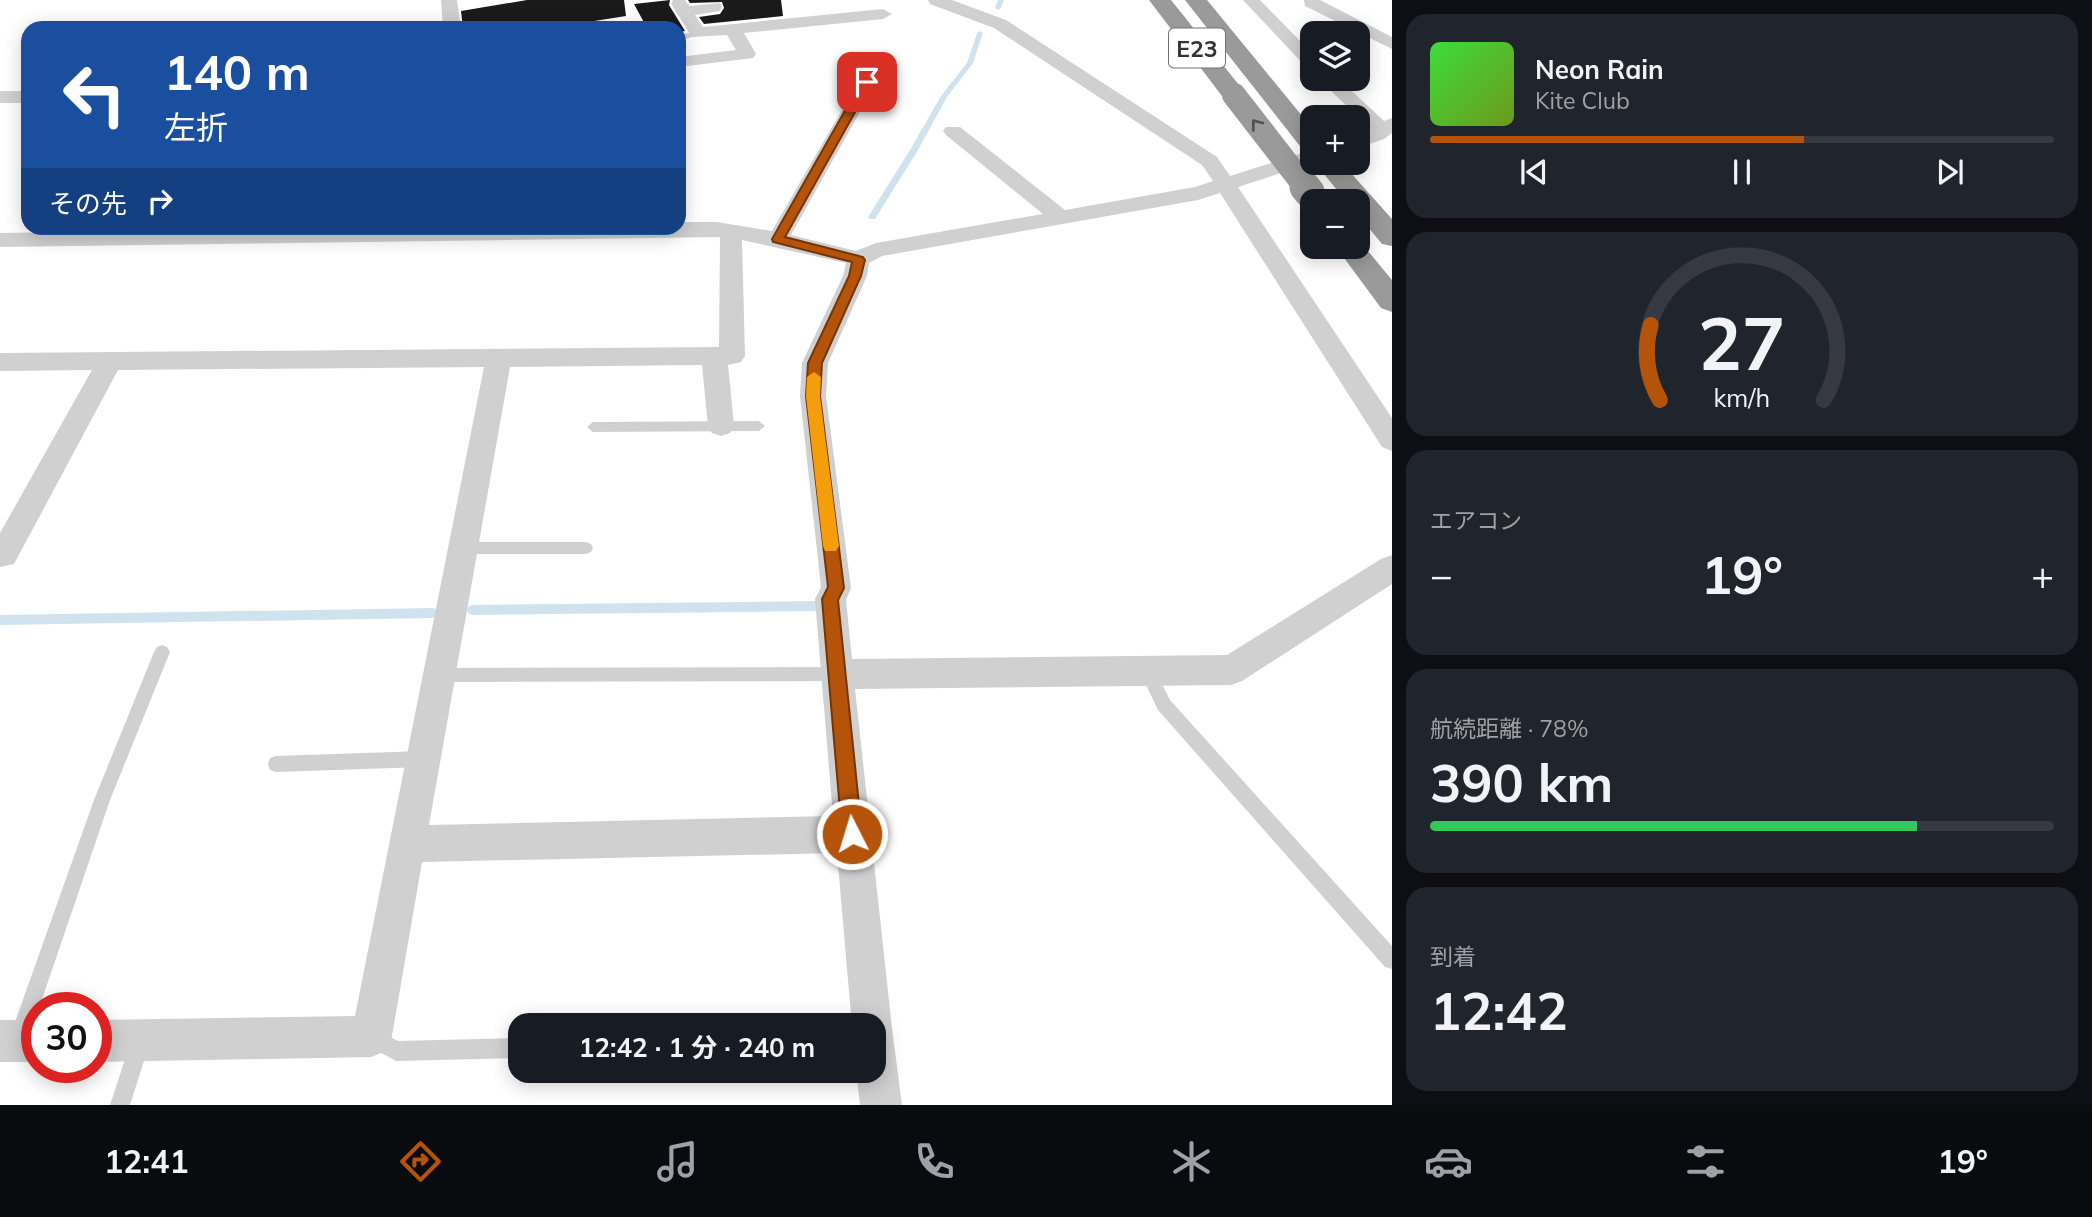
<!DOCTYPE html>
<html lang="ja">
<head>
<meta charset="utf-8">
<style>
	:root { --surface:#171b24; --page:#20242c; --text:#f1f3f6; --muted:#9ea1a6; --line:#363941; --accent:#b45309 }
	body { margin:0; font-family:Mulish,"Noto Sans JP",sans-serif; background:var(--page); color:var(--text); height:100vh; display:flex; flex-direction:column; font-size:26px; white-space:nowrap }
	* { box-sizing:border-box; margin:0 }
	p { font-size:23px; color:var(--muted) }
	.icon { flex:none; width:38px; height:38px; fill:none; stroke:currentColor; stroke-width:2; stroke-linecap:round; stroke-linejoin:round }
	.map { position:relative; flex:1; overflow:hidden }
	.panel { display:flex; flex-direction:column; gap:14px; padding:14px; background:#0d0f14; width:700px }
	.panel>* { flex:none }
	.banner { position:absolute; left:21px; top:21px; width:665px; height:214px; border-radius:21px; box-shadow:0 4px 18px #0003; background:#1a4fa0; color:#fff; overflow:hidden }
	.fabs { position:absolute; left:1300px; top:21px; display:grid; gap:14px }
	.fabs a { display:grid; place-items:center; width:70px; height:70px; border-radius:14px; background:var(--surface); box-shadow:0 4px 18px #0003; font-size:35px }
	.speed { position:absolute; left:21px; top:992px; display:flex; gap:14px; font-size:35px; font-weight:700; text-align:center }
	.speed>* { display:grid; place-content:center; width:91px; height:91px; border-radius:50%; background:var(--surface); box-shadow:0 4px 18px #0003; line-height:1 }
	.speed .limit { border:10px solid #d22; background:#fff; color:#111 }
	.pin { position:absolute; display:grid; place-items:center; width:60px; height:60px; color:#fff; margin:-30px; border-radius:14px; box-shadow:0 4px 10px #0006 }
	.me { position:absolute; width:77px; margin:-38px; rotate:355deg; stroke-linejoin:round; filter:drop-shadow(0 0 5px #0008) }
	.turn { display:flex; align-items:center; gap:24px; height:147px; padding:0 28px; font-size:32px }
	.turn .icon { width:91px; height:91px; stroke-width:2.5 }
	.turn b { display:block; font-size:49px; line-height:60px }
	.then { display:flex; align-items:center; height:66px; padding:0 28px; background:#0003; gap:14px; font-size:26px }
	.big { font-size:52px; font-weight:700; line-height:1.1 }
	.panel .card { flex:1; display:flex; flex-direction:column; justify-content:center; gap:10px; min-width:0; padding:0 24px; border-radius:21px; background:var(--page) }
	.panel .dial { align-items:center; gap:0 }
	.dial svg { height:182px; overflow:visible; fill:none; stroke:var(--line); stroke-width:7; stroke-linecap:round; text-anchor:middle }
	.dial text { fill:var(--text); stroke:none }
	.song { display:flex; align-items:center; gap:21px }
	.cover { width:84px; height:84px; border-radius:10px; background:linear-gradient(135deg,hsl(120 70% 55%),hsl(80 70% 35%)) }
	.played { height:7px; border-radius:4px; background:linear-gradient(90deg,var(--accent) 60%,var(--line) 60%) }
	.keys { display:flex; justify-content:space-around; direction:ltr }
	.heat { display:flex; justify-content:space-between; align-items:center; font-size:38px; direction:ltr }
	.charge { height:10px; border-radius:5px; background:linear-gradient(90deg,#34c759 78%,var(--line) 0) }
	.trip { position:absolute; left:508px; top:1013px; width:378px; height:70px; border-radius:21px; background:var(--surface); box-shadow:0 4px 18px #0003; font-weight:700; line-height:70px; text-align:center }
	.tabs { display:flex; height:112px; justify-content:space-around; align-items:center; background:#090b0e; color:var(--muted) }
	.tabs .icon { width:49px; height:49px }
	.tabs .current { color:var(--accent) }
	.tabs b { font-size:32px; color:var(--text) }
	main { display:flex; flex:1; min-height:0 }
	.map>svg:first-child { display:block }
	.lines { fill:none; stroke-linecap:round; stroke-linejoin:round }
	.stream { fill:#cfe2ee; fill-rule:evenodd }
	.building { fill:#1a1a1a }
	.service { fill:#d0d0d0; fill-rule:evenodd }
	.minor { fill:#d0d0d0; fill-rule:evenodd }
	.motorway { fill:#9a9a9a; fill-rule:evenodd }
	.motorway-bridge-far1 { stroke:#9a9a9a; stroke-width:24 }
	.motorway-bridge { stroke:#9a9a9a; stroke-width:31 }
	.oneway { stroke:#525252 }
	.route { fill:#b45309; stroke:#753606; stroke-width:2 }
	.slow { fill:#f59e0b }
	.labels { text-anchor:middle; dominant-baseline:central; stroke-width:7; stroke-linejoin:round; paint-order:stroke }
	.shield { fill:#fff; stroke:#707070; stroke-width:2 }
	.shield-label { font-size:23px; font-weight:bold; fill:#333 }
</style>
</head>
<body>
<main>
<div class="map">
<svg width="1392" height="1105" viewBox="0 0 1392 1105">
	<rect width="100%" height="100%" fill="#fff"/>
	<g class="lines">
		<path class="stream" d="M998 0H1004L1001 8 998 10 995 8Z
			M980 31 983 33 973 63 947 97 918 150 875 219H869L868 217 910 150 941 96 967 63 977 33Z
			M819 601 823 603 824 606 823 609 819 611 472 615 468 613 467 610 468 607 472 605Z
			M433 608 437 610 439 613 437 616 433 618 0 625V615Z"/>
	</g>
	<path class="building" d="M527 0H624L626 16 550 28H463L461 11Z
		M670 0 669 5 685 31 679 32V28H647L634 4Z
		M688 0H781L783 16 704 24 699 17 720 14 724 8 722 2 690 3Z"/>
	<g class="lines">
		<path class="service" d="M698 31 702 33 701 35 679 40V35Z
			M759 421 765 426 759 431 593 432 587 427 593 422Z
			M463 542H586L591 544 593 548 591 552 586 554H463L458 552 456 548 458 544Z
			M162 645 167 647 170 652 110 800 39 1008H37C37 1020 31 1032 27 1043L20 1046 13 1043 10 1036 94 800 154 652 157 647Z
			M1148 665 1153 667 1170 700 1392 946V969L1385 967 1158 710 1140 672 1143 667Z
			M838 667 843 669 846 674 843 679 838 681 440 682 435 680 432 675 435 670 440 668Z
			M423 751 429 753 431 759 429 765 423 767 276 772 270 770 268 764 270 758 276 756Z
			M372 1027 398 1041 520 1038V1058L396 1061 365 1044 362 1037 365 1030Z
			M139 1035 146 1038 149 1045 130 1105H110L132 1038Z"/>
		<path class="minor" d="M441 0H457L461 28H443Z
			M673 0H685L689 6 720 3 722 7 720 11 695 15 703 27 883 9 892 14 883 19 744 33 756 54 753 58 679 67V57L736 50 727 35 692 37 671 4Z
			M928 0H952L1006 20 1217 157 1230 176 1312 150V163L1238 187 1392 418V451L1382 447 1220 193 1198 200 882 256 869 263 867 276 828 363 826 396 851 588 846 600 852 659 1227 655 1381 559 1392 555V584L1242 681 1231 685 855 689 892 1028 902 1105H860L856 1071H873V1026H852L837 853 422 862 392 1036 386 1051 371 1057 96 1062V1020L355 1016 484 367 118 370 14 564 0 567V533L92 370 0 371V353L719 347 720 237 0 247V233L348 228H679V222H717L772 231 858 82 869 70 876 68 885 74 875 85 791 235 856 251 876 243 1043 214 946 135 943 131 946 127H960L1065 210 1195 187 1213 181 1202 165 994 28 930 4ZM742 240 846 263 843 276 802 363 800 396 821 587 815 599 833 816 429 825 510 367 702 365 708 426 712 433 721 436 730 433 734 426 728 365 741 362 745 356Z
			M1243 0H1260L1312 53V68L1306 67Z
			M1304 0H1320L1392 37V49L1305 6Z
			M1319 79H1339L1384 121 1392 118V133L1384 139 1358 148V135L1371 130Z
			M0 91H28V103H0Z
			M0 1020H37V1062H0Z"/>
		<path class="motorway" d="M1149 0H1171L1243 90 1246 95 1243 100 1234 102 1225 100Z
			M1185 0H1207L1312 128V152L1303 150Z
			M1315 163H1342L1392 219V246L1382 244 1358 215V201H1346Z
			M1358 239 1392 280V312L1381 308 1336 247H1358Z"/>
		<path class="motorway-bridge-far1" d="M1234 95 1307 189"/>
		<path class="motorway-bridge" d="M1305 187 1309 192"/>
	</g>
	<defs><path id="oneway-chevron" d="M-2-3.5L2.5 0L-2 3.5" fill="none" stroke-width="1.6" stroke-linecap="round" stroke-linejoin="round" transform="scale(1.75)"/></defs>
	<use class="oneway" href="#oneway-chevron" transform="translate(1256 124) rotate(-128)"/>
	<path class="route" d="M863 79 872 82 785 237 863 257 865 260 861 276 822 363 820 396 844 588 838 600 862 834 859 841 852 843 845 841 842 834 822 599 828 587 806 396 808 363 849 276 852 262 773 242 772 239Z"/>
	<path class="slow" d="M814 372 821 377 820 396 839 546 836 551H825L823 546 806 396 807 377Z"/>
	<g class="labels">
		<rect class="shield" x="1169" y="28.5" width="56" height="39" rx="5"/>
		<g class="shield-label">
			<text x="1197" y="48">E23</text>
		</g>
	</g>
</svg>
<div class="fabs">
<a><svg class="icon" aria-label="layers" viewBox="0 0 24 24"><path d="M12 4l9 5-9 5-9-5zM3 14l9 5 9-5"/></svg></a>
<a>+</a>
<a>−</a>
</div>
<div class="speed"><div class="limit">30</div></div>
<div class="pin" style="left:867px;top:82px;background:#d93025"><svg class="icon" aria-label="arrive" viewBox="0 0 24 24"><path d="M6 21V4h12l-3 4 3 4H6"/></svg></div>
<svg class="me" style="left:852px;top:834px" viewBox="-20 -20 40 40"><circle r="17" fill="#b45309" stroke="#fff" stroke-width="3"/><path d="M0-11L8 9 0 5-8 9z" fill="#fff"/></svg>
<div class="trip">12:42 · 1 分 · 240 m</div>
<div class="banner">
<div class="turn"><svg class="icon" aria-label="left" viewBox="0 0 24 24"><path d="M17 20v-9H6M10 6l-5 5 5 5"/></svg><div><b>140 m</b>左折</div></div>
<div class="then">その先<svg class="icon" aria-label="right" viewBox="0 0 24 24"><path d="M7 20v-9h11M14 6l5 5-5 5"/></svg></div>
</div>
</div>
<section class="panel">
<div class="card">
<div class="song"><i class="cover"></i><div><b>Neon Rain</b><p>Kite Club</p></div></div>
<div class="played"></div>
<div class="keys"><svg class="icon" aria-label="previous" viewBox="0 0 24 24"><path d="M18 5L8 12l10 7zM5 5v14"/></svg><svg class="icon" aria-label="pause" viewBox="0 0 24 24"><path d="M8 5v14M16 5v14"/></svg><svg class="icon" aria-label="next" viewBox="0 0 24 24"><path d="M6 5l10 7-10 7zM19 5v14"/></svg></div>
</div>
<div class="card dial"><svg viewBox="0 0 100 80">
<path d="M14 69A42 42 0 1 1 86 69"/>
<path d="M14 69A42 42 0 0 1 10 36" stroke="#b45309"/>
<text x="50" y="56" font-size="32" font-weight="700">27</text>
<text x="50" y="72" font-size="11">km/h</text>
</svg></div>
<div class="card"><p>エアコン</p>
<div class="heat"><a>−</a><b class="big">19°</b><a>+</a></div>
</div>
<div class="card"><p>航続距離 · 78%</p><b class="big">390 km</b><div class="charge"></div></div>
<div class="card"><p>到着</p><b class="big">12:42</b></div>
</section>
</main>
<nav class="tabs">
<b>12:41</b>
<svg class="icon current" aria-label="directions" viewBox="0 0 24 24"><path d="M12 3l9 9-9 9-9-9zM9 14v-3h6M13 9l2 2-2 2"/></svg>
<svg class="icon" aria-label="music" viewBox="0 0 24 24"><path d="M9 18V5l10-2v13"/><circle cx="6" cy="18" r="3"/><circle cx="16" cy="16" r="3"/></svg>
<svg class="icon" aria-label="phone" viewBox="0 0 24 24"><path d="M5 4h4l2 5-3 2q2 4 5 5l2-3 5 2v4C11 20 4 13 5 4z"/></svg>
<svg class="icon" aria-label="climate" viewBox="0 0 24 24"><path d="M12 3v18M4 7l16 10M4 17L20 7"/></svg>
<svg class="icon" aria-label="car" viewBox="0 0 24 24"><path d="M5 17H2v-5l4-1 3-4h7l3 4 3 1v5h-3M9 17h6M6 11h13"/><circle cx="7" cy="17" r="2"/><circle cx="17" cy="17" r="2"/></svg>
<svg class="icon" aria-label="filters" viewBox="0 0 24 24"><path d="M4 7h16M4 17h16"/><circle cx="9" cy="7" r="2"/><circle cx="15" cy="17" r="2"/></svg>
<b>19°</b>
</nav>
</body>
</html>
